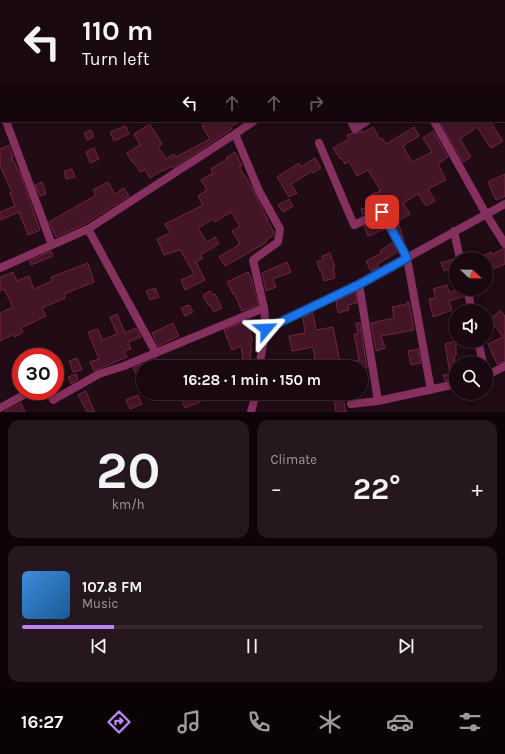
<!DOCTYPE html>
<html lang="en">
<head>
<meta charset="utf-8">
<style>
	:root { --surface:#19080f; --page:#26161d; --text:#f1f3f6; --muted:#9f9a9e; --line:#37292f; --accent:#bd86f6 }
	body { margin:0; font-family:Karla,sans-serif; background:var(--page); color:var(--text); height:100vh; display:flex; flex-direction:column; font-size:15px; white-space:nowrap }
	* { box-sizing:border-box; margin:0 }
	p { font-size:13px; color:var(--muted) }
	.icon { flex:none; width:22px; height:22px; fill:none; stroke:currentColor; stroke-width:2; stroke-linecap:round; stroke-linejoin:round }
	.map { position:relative; height:412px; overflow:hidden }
	.side { display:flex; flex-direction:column; gap:8px; padding:8px; background:#0e0408; flex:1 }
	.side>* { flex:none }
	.guide { position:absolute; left:0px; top:0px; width:505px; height:122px; box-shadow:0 2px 10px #0003,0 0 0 1px var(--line); background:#19080f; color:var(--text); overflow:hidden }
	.needle { width:26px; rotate:112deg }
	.fabs { position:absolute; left:449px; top:252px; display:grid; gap:8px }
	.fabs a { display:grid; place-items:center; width:44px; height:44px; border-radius:50%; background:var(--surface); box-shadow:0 2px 10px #0003,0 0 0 1px var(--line); font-size:20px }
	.speed { position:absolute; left:12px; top:348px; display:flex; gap:8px; font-size:20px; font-weight:700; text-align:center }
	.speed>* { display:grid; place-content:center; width:52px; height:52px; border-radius:50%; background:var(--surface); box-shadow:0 2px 10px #0003,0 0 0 1px var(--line); line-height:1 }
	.speed .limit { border:6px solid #d22; background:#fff; color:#111 }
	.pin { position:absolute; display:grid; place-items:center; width:34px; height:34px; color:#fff; margin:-17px; border-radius:8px; box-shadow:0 2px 6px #0006 }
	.me { position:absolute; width:44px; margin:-22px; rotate:64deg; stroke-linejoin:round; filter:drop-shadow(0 0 3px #0008) }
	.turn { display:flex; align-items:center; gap:14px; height:84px; padding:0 16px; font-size:18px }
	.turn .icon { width:52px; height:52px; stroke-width:2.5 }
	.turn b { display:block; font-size:28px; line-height:34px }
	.lanes { display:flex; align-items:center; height:38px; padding:0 16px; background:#0003; justify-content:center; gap:20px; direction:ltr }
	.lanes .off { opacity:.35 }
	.big { font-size:30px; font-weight:700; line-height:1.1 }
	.side .card { flex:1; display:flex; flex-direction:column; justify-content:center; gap:6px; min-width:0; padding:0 14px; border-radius:12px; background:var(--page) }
	.side .dial { align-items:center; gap:0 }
	.dial b { font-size:52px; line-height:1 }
	.song { display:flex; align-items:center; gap:12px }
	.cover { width:48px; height:48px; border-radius:6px; background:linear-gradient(135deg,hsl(210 70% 55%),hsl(210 70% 35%)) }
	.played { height:4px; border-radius:2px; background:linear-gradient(90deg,var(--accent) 20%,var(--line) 20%) }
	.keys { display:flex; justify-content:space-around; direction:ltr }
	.heat { display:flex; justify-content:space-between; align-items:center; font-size:22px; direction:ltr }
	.side .tiles { flex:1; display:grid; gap:8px; grid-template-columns:1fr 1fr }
	.card:last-child { grid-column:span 2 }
	.trip { position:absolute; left:136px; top:360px; width:232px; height:40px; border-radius:20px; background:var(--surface); box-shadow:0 2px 10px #0003,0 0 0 1px var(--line); font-weight:700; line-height:40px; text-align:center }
	.dock { display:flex; height:64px; justify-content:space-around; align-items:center; background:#0a0306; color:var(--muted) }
	.dock .icon { width:28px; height:28px }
	.dock .current { color:var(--accent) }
	.dock b { font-size:18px; color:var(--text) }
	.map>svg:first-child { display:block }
	.building { fill:#441527; stroke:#732443 }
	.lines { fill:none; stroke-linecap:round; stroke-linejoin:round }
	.street { stroke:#863060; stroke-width:8 }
	.route-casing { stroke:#114b97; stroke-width:10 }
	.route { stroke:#1a73e8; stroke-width:7 }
</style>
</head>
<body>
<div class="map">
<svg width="505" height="412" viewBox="0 0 505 412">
	<rect width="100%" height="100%" fill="#210b14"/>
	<path class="building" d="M201 121H240L231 127 232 129 173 168 172 166 163 171V170L150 178 145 170 140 172 134 162 133 163 127 153 140 145 134 134 150 124 162 144 158 146 166 159 174 154 176 157 210 139 202 126H204Z
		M440 121H490L503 141 491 148 477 127 460 139 471 157 463 162Z
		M126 126 129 134 114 141 110 132Z
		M373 127 380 139 382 138 386 144 414 127 419 136 403 146 412 162 432 152 423 138 433 131 448 157 438 164 446 180 428 189 435 201 426 206 418 194 403 203 410 214 398 221 404 242 385 208 380 207 363 215 361 209 375 205 372 194 381 191 368 170 357 176 349 161 345 164 342 158 340 159 333 148 349 139 347 135 352 133 356 134 362 131V133Z
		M91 130 94 137 87 140 84 133Z
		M9 145 13 157 12 158 21 176 40 230 28 235 19 212 0 220V212L15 206 10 193 12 192 0 166V149Z
		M94 148 99 159 90 163 86 152Z
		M235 152 242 166 239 167 250 184 268 220H267L274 232 273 236 266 240 267 242 225 266 219 257 240 244 232 231 240 226 231 212 215 222 213 219 198 228 207 242 215 237 219 244 200 255 203 258 196 262 205 280 185 290 181 280 194 274 180 250 164 255 157 239 170 233 165 224 203 205 198 196 207 190 201 180 213 173 211 169 227 159 226 158Z
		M315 158 321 168 313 173 312 171 291 184 297 193 289 197 277 177 299 163 301 167Z
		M72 169 75 177 66 179 64 171Z
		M505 174V196L496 200 488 182Z
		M42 182 46 194 40 196 35 185Z
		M108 182 115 194 124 188 129 196 85 224 56 237 49 222 96 195 93 190Z
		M289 199 293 206 283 212 278 205Z
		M380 219 385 229 368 236 364 226Z
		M392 243 397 252 378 264 379 267 371 271 366 261 382 253 380 251Z
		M502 249H505V264L489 271 486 265V259H483L482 256 491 252 492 255Z
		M51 251 53 256 31 265 29 261Z
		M330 253 335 267 333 268 335 278 324 281 321 270 320 271 317 262 323 260 322 256Z
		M454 259 456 267 444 271 441 263Z
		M287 262 291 272 273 279 276 287 266 291 262 273Z
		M88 263 94 282 64 294 65 298 42 308 46 316 21 328 23 332 14 337 13 334 0 341V313L13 307 4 289 0 291V277L13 272 17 281 29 276 34 289 52 281 51 277Z
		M248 272 251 277 258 305 242 311 234 293 233 294 227 282Z
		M447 285 449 292 462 289 463 297 449 301 452 310 433 317 429 299 436 298 433 289Z
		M155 288 159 297 150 300 146 291Z
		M210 291 212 295 215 294 222 308 214 312 210 305H208L203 295Z
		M355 292 357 303 348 305 349 310 338 313 336 301Z
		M407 302H409L414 330 381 336 385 348 376 351 371 323 394 318 392 307 407 304Z
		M189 305 193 312 185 316 181 308Z
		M501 311 505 316V361L497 364 488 344 503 337 494 325 492 317Z
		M313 313 316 330 333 327 341 367H316L313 347 292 351 289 336 305 333 303 317Z
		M117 314 125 333 136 328 141 337 128 342 131 349 124 351 127 357 94 371 90 362 99 359 88 332 98 329 102 340 117 334 110 317Z
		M246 321 253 341 250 343 252 351 250 352 251 359 243 360 241 346 232 350 224 330Z
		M173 323 179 336 158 346 152 333Z
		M356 323H360L367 368 361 370V367H343V364L359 360 354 334H358Z
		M456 341V356L454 357 456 379 445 381 443 375 450 374 445 344Z
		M418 349 421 363 411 365 408 351Z
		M77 358 82 370 73 372 69 361Z
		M157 358 159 367H147L146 363Z
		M143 364V373L137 376 133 368Z
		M76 374 78 379 71 384 68 377Z
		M86 391 91 404 95 412H87L78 395Z
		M179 393H196L200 402 185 408Z
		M333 393H342L346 412H336Z
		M138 395 142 404 130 409 126 400Z
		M21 403 25 412H4Z"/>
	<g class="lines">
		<path class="street" d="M285 0V1
			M480 0V1
			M162 1 164 0
			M504 38 505 37
			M0 63 1 62
			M0 104 1 107
			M6 121 52 245
			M254 121 235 134 259 191 280 229 278 242 253 260 264 308 266 329 259 367
			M351 121 355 129 367 121
			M434 121 486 214 505 244
			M319 143 354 225 382 212 407 258 431 390
			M454 231 460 259
			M0 268 88 229
			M359 284 378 401
			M467 289 472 311
			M266 329 359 284 505 204
			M478 341 483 363
			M156 353 88 229 235 134
			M486 376 505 366
			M50 391 53 400 99 374 124 366 264 308
			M351 404 378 401 456 384
			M0 408 31 391
			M251 412 256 393"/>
	</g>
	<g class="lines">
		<g class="route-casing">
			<path id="route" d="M266 329 360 284 407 258 382 212"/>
		</g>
		<use href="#route" class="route"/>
	</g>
</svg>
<div class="fabs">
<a><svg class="needle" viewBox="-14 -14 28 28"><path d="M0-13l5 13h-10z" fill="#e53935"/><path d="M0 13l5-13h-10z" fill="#9f9a9e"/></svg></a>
<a><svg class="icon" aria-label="sound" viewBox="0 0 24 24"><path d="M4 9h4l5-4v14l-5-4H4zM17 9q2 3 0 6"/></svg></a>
<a><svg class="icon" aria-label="search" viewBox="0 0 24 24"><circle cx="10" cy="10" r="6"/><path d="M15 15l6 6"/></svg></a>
</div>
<div class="speed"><div class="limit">30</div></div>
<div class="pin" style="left:382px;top:212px;background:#d93025"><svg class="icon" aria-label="arrive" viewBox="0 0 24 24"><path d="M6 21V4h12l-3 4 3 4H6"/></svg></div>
<svg class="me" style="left:266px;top:329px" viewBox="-20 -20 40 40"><path d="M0-17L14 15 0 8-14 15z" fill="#1a73e8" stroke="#fff" stroke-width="4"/></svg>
<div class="trip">16:28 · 1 min · 150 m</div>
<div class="guide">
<div class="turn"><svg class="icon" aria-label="left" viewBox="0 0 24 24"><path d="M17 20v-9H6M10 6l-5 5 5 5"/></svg><div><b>110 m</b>Turn left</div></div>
<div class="lanes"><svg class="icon" aria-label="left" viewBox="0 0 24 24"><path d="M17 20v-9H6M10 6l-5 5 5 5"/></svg><svg class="icon off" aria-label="ahead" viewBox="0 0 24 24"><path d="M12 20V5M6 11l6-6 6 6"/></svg><svg class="icon off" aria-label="ahead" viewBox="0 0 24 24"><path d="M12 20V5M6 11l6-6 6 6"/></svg><svg class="icon off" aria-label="right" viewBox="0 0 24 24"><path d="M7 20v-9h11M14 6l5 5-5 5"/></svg></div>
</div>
</div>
<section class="side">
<div class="tiles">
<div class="card dial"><b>20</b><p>km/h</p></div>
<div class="card"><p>Climate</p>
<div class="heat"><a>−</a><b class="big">22°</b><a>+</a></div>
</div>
<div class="card">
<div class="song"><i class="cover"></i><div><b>107.8 FM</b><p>Music</p></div></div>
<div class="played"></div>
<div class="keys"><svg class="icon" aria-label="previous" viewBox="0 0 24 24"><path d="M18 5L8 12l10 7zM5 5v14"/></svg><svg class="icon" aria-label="pause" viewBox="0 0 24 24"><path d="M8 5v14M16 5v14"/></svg><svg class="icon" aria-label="next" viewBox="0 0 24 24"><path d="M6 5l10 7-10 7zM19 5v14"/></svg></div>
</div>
</div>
</section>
<nav class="dock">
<b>16:27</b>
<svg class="icon current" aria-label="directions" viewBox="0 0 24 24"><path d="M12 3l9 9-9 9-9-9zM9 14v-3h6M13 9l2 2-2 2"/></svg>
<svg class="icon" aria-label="music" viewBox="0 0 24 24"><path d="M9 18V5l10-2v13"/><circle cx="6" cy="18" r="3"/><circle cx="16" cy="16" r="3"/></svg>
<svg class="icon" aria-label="phone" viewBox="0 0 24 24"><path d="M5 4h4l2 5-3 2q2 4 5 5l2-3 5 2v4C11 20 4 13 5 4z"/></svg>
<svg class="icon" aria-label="climate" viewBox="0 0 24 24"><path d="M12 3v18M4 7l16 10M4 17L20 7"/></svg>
<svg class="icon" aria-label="car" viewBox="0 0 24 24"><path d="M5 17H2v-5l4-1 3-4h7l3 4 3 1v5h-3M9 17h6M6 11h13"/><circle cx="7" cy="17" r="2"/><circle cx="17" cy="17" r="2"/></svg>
<svg class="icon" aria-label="filters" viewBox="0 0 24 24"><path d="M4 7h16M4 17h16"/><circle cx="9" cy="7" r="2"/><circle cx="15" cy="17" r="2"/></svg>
</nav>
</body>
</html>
